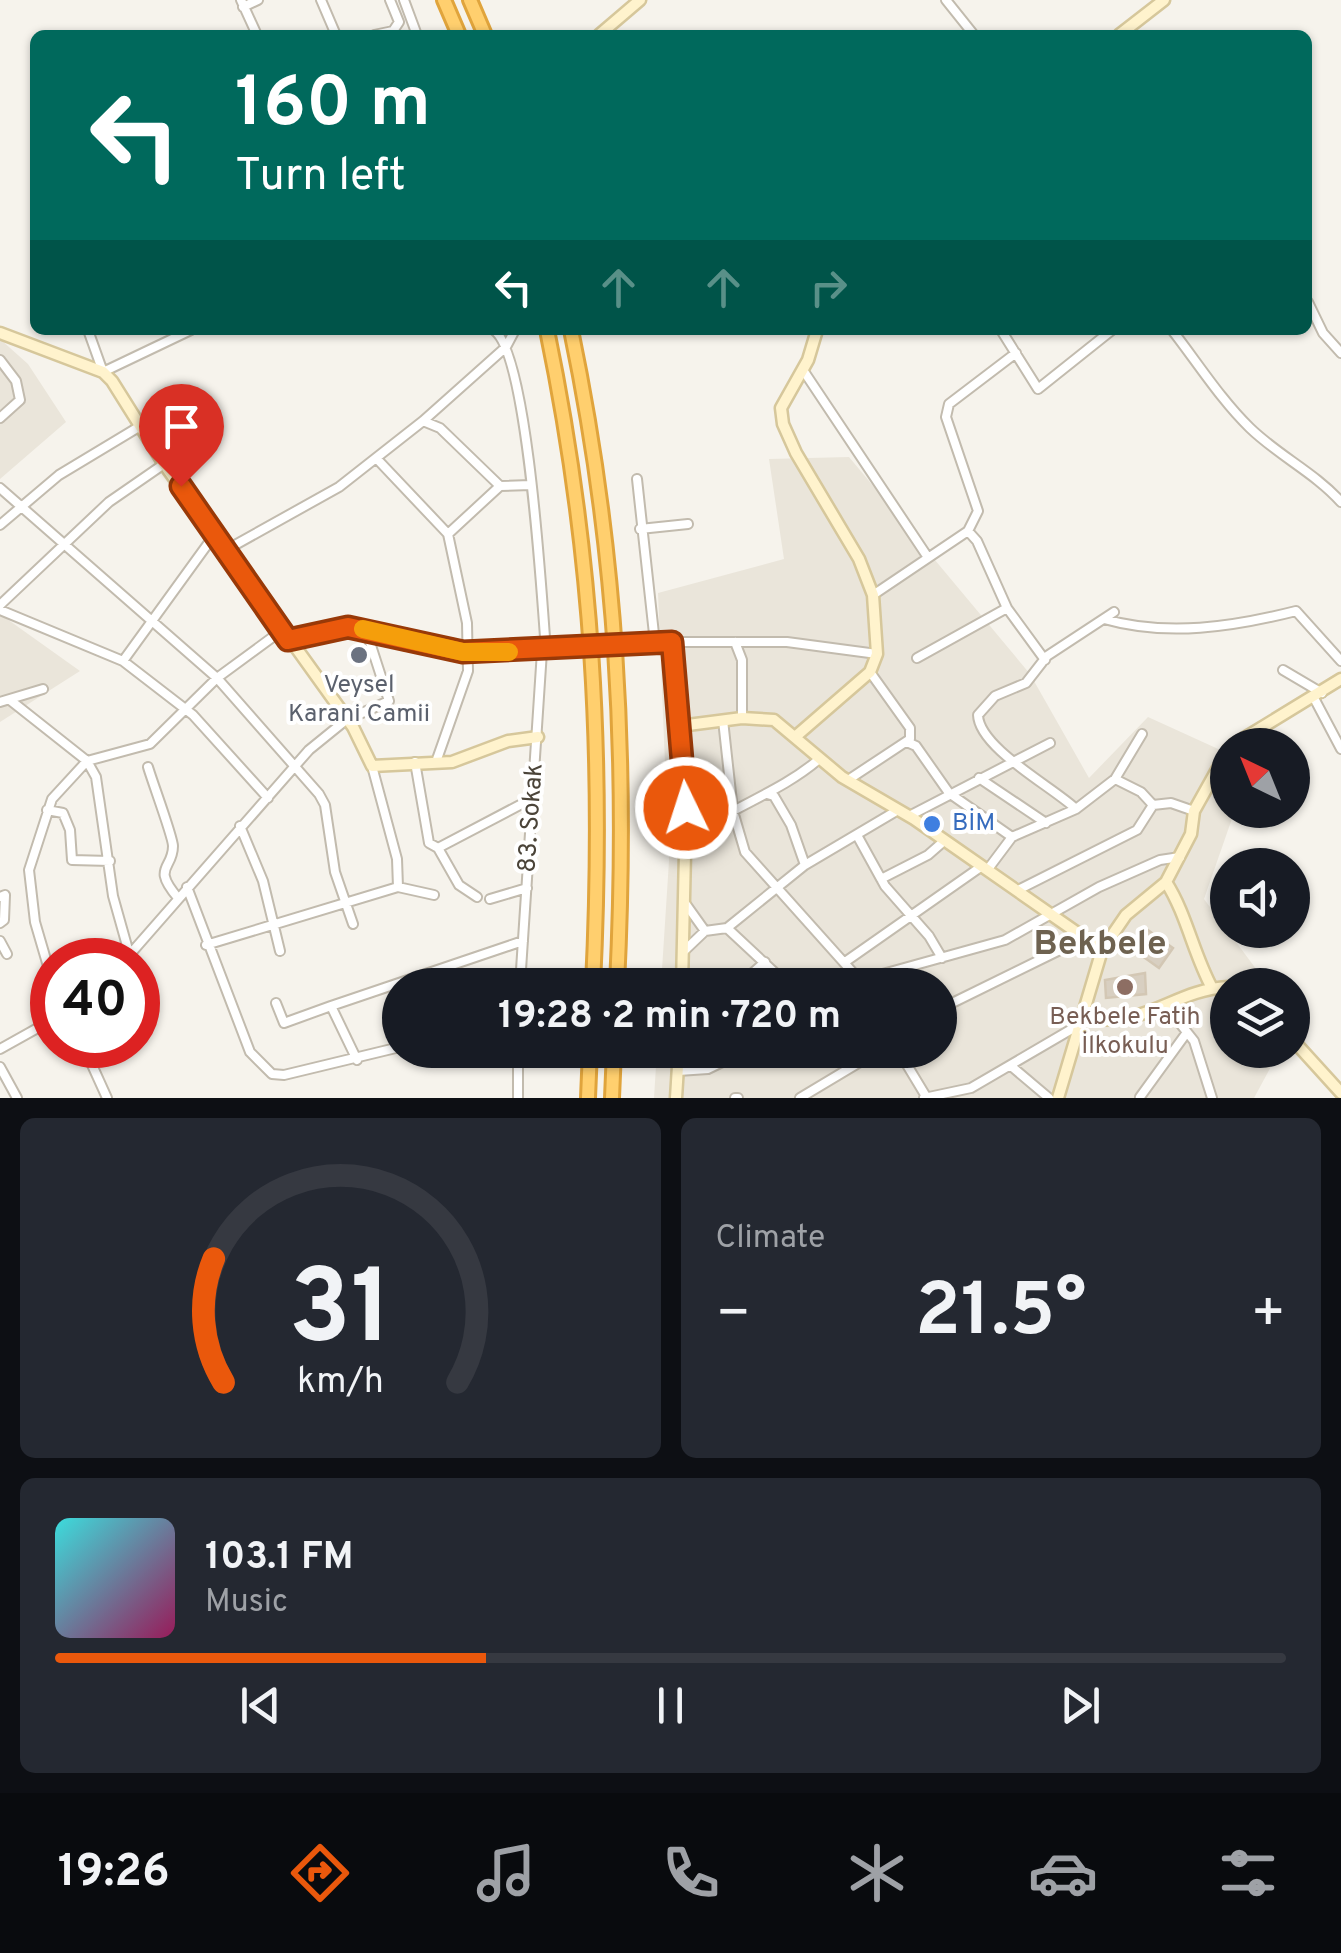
<!DOCTYPE html>
<html lang="en">
<head>
<meta charset="utf-8">
<style>
	:root { --surface:#171b24; --page:#242831; --text:#f1f3f6; --muted:#9ea1a6; --line:#363941; --accent:#ea580c }
	body { margin:0; font-family:Overpass,sans-serif; background:var(--page); color:var(--text); height:100vh; display:flex; flex-direction:column; font-size:38px; white-space:nowrap }
	* { box-sizing:border-box; margin:0 }
	p { font-size:32px; color:var(--muted) }
	.icon { flex:none; width:55px; height:55px; fill:none; stroke:currentColor; stroke-width:2; stroke-linecap:round; stroke-linejoin:round }
	.map { position:relative; height:1098px; overflow:hidden }
	.details { display:flex; flex-direction:column; gap:20px; padding:20px; background:#0d0f14; flex:1 }
	.details>* { flex:none }
	.banner { position:absolute; left:30px; top:30px; width:1282px; height:305px; border-radius:15px; box-shadow:0 2px 8px #0004; background:#00695c; color:#fff; overflow:hidden }
	.needle { width:65px; rotate:317deg }
	.tools { position:absolute; left:1210px; top:728px; display:grid; gap:20px }
	.tools a { display:grid; place-items:center; width:100px; height:100px; border-radius:50%; background:var(--surface); box-shadow:0 2px 8px #0004; font-size:50px }
	.speed { position:absolute; left:30px; top:938px; display:flex; gap:20px; font-size:50px; font-weight:700; text-align:center }
	.speed>* { display:grid; place-content:center; width:130px; height:130px; border-radius:50%; background:var(--surface); box-shadow:0 2px 8px #0004; line-height:1 }
	.speed .limit { border:15px solid #d22; background:#fff; color:#111 }
	.pin { position:absolute; display:grid; place-items:center; width:85px; height:85px; color:#fff; margin:-102px -42px; border-radius:50% 50% 50% 0; rotate:-45deg; box-shadow:0 0 10px #0007 }
	.pin .icon { rotate:45deg }
	.me { position:absolute; width:110px; margin:-55px; rotate:356deg; stroke-linejoin:round; filter:drop-shadow(0 0 8px #0008) }
	.turn { display:flex; align-items:center; gap:35px; height:210px; padding:0 40px; font-size:45px }
	.turn .icon { width:130px; height:130px; stroke-width:2.5 }
	.turn b { display:block; font-size:70px; line-height:85px }
	.lanes { display:flex; align-items:center; height:95px; padding:0 40px; background:#0003; justify-content:center; gap:50px; direction:ltr }
	.lanes .off { opacity:.35 }
	.big { font-size:75px; font-weight:700; line-height:1.1 }
	.details .widget { flex:1; display:flex; flex-direction:column; justify-content:center; gap:15px; min-width:0; padding:0 35px; border-radius:15px; background:var(--page) }
	.details .dial { align-items:center; gap:0 }
	.dial svg { height:260px; overflow:visible; fill:none; stroke:var(--line); stroke-width:7; stroke-linecap:round; text-anchor:middle }
	.dial text { fill:var(--text); stroke:none }
	.song { display:flex; align-items:center; gap:30px }
	.cover { width:120px; height:120px; border-radius:15px; background:linear-gradient(135deg,hsl(180 70% 55%),hsl(330 70% 35%)) }
	.played { height:10px; border-radius:5px; background:linear-gradient(90deg,var(--accent) 35%,var(--line) 35%) }
	.keys { display:flex; justify-content:space-around; direction:ltr }
	.heat { display:flex; justify-content:space-between; align-items:center; font-size:55px; direction:ltr }
	.details .tiles { flex:1; display:grid; gap:20px; grid-template-columns:1fr 1fr }
	.widget:last-child { grid-column:span 2 }
	.trip { position:absolute; left:382px; top:968px; width:575px; height:100px; border-radius:50px; background:var(--surface); box-shadow:0 2px 8px #0004; font-weight:700; line-height:100px; text-align:center }
	.tab-bar { display:flex; height:160px; justify-content:space-around; align-items:center; background:#090b0e; color:var(--muted) }
	.tab-bar .icon { width:70px; height:70px }
	.tab-bar .on { color:var(--accent) }
	.tab-bar b { font-size:45px; color:var(--text) }
	.map>svg:first-child { display:block }
	.residential { fill:#eae5da }
	.building { fill:#d8cfc1; stroke:#d3c7b4; stroke-width:2.5 }
	.lines { fill:none; stroke-linecap:round; stroke-linejoin:round }
	.street-casing { stroke:#c2bbae; stroke-width:12 }
	.secondary-casing { stroke:#d6c79b; stroke-width:15 }
	.highway-casing { stroke:#e0a43c; stroke-width:18 }
	.street { stroke:#fff; stroke-width:8 }
	.secondary { stroke:#fff3cd; stroke-width:10 }
	.highway { stroke:#ffcf6e; stroke-width:12 }
	.secondary-bridge-casing { stroke:#d6c79b; stroke-width:15; stroke-linecap:butt }
	.secondary-bridge { stroke:#fff3cd; stroke-width:10 }
	.route-casing { stroke:#983908; stroke-width:25 }
	.route { stroke:#ea580c; stroke-width:18 }
	.slow { stroke:#f59e0b; stroke-width:18 }
	.worship-dot { fill:#6b7280; stroke:#fff; stroke-width:4 }
	.shop-dot { fill:#3f7fe0; stroke:#fff; stroke-width:4 }
	.education-dot { fill:#8d6e63; stroke:#fff; stroke-width:4 }
	.labels { text-anchor:middle; dominant-baseline:central; stroke-width:8; stroke-linejoin:round; paint-order:stroke }
	.worship-label { font-size:25px; fill:#5b616d; stroke:#fff }
	.street-label { font-size:25px; fill:#4b4439; stroke:#fff }
	.shop-label { font-size:25px; fill:#366cbe; stroke:#fff; text-anchor:start }
	.education-label { font-size:25px; fill:#785e54; stroke:#fff }
	.district-label { font-size:35px; font-weight:bold; fill:#6e6250; stroke:#fff }
</style>
</head>
<body>
<div class="map">
<svg width="1341" height="1098" viewBox="0 0 1341 1098">
	<rect width="100%" height="100%" fill="#f6f3ec"/>
	<path class="residential" d="M0 339 28 364 66 422 0 479Z
		M849 457 1030 674 1089 778 1148 717 1227 753 1228 810H1235L1204 899 1268 985H1228V1050H1280L1254 1098H654L657 1050H940V985H661L669 861 658 593 784 559 769 459Z
		M0 614 80 671 0 722Z"/>
	<path class="building" d="M1145 928 1173 948 1159 968 1131 948Z
		M1145 973 1146 994 1106 998 1105 980Z"/>
	<g class="lines">
		<g class="street-casing">
			<path id="street" d="M241 0 257 35
				M321 0 336 35
				M404 0 417 35
				M946 0 974 35
				M243 7 258 0
				M374 35 393 31 399 22 390 0
				M1308 302 1323 333 1341 353
				M88 330 103 372 191 330
				M494 330C528 354 542 600 546 651
				M1001 330 1038 389 1112 330
				M1172 330C1197 362 1221 400 1250 428 1279 456 1315 473 1341 502
				M0 360 16 381 20 400 0 418
				M803 370 927 556
				M423 421 440 428 500 486
				M377 459 448 534 467 623 468 671 436 762
				M637 479 655 643
				M0 488 217 678 319 794 325 805 335 872 353 924
				M0 525 59 475 142 425
				M640 529 688 524
				M448 534 500 486 531 485
				M226 550 339 487 423 421 506 347 515 330
				M873 595 968 531 978 511 946 417 949 404 1016 353
				M0 605 109 502 164 464
				M1007 608 1045 660
				M0 610 123 661 193 715 268 798
				M1104 619C1167 637 1233 627 1296 611L1341 661
				M673 642H787L877 654
				M735 642 742 660V718
				M917 658 1007 608 977 541 968 531
				M123 661 215 534
				M1283 670 1322 693
				M1314 698 1341 749
				M10 700 87 761 96 777 113 896 129 953
				M0 702 43 689
				M723 720 733 811 745 852 864 985
				M907 742 916 746 949 793 1012 837
				M415 762 429 843 438 848 459 885 477 897
				M372 766 397 859 398 887
				M148 767C152 781 173 837 173 846 173 870 151 866 178 898
				M979 778 1046 823
				M1115 779 1141 792 1153 805 1171 803 1194 811
				M848 780 910 739V728L870 672
				M767 794 774 796 791 825 805 865
				M686 808 715 819
				M1076 809C1053 787 979 748 978 715L995 696 1026 683 1047 656 1114 612
				M47 810 63 813 70 830 72 860 110 861
				M909 816 1050 743
				M240 826 263 881 280 951
				M858 837 885 886 929 936 942 958
				M686 841C727 808 778 794 818 760
				M438 848 535 797
				M988 869 1012 837 1076 809 1115 779 1142 734
				M881 879 928 855 944 841
				M187 887 250 1052 272 1074 284 1075 400 1047
				M1018 890 1137 830 1153 805
				M0 897 5 895 4 920 0 923
				M490 899 527 888
				M685 903 705 931
				M727 928 788 985
				M0 941 7 954
				M206 945 398 887 434 895
				M684 951 705 931 727 928 805 865 898 810
				M125 960 309 750 346 720 389 701 366 630
				M845 962 982 866
				M52 980 35 922 29 870 52 799 87 761 150 744 217 678 281 631
				M861 980 1005 940 1099 887 1160 860 1180 857
				M472 985 521 974
				M520 985 542 651
				M739 985 765 962
				M276 1003 284 1023 331 1006
				M1167 1007 1194 1041 1212 1098
				M940 1009 1064 948 1080 933
				M388 1024 400 1018
				M83 1045 107 1098
				M0 1049 52 1020
				M518 1050V1098
				M898 1050 927 1098
				M357 1060 331 1006 523 941
				M1011 1066 1049 1098
				M0 1067 17 1098
				M678 1071 708 1069 747 1050
				M1140 1097 1185 1035
				M735 1098H738
				M800 1098 880 1050
				M924 1098 971 1088 1077 1026"/>
		</g>
		<g class="secondary-casing">
			<path id="secondary" d="M599 35 640 0
				M1119 35 1164 0
				M0 333 103 372 112 381 164 464 353 727 372 766 452 762 508 741 538 737
				M288 640 348 627 463 652 569 648
				M645 644 673 642 686 808 682 985
				M680 726 742 718 774 720 842 777 914 819 1102 950
				M795 737 870 672 877 654 873 595 859 559 796 453 783 424 781 408 808 360 817 330
				M1233 745 1341 679
				M1166 882C1187 915 1193 953 1212 988
				M1081 1017C1148 1030 1171 990 1228 987
				M1292 1039 1341 1093
				M676 1098 679 1050
				M1058 1098 1102 950 1126 915 1166 882 1191 834 1194 811 1228 750"/>
		</g>
		<g class="highway-casing">
			<path id="highway" d="M444 0 459 35
				M470 0 485 35
				M547 330C593 553 604 758 593 985
				M571 330C617 551 628 760 617 985
				M588 1098 590 1050
				M612 1098 614 1050"/>
		</g>
		<use href="#street" class="street"/>
		<use href="#secondary" class="secondary"/>
		<use href="#highway" class="highway"/>
		<g class="secondary-bridge-casing">
			<path id="secondary-bridge" d="M569 648 645 644"/>
		</g>
		<use href="#secondary-bridge" class="secondary-bridge"/>
	</g>
	<g class="lines">
		<g class="route-casing">
			<path id="route" d="M181 486 288 640 348 627 463 652 672 642 686 808"/>
		</g>
		<use href="#route" class="route"/>
		<path class="slow" d="M363 629 463 652H509"/>
	</g>
	<circle class="worship-dot" cx="359" cy="655" r="10"/>
	<circle class="shop-dot" cx="932" cy="824" r="10"/>
	<circle class="education-dot" cx="1125" cy="987" r="10"/>
	<g class="labels">
		<g class="worship-label">
			<text x="359" y="686">Veysel<tspan x="359" dy="29">Karani Camii</tspan></text>
		</g>
		<g class="street-label">
			<text transform="translate(532 818) rotate(-86)">83. Sokak</text>
		</g>
		<g class="shop-label">
			<text x="952" y="824">BİM</text>
		</g>
		<g class="education-label">
			<text x="1125" y="1018">Bekbele Fatih<tspan x="1125" dy="29">İlkokulu</tspan></text>
		</g>
		<g class="district-label">
			<text x="1100" y="945">Bekbele</text>
		</g>
	</g>
</svg>
<div class="tools">
<a><svg class="needle" viewBox="-14 -14 28 28"><path d="M0-13l5 13h-10z" fill="#e53935"/><path d="M0 13l5-13h-10z" fill="#9ea1a6"/></svg></a>
<a><svg class="icon" aria-label="sound" viewBox="0 0 24 24"><path d="M4 9h4l5-4v14l-5-4H4zM17 9q2 3 0 6"/></svg></a>
<a><svg class="icon" aria-label="layers" viewBox="0 0 24 24"><path d="M12 4l9 5-9 5-9-5zM3 14l9 5 9-5"/></svg></a>
</div>
<div class="speed"><div class="limit">40</div></div>
<div class="pin" style="left:181px;top:486px;background:#d93025"><svg class="icon" aria-label="arrive" viewBox="0 0 24 24"><path d="M6 21V4h12l-3 4 3 4H6"/></svg></div>
<svg class="me" style="left:686px;top:808px" viewBox="-20 -20 40 40"><circle r="17" fill="#ea580c" stroke="#fff" stroke-width="3"/><path d="M0-11L8 9 0 5-8 9z" fill="#fff"/></svg>
<div class="trip">19:28 · 2 min · 720 m</div>
<div class="banner">
<div class="turn"><svg class="icon" aria-label="left" viewBox="0 0 24 24"><path d="M17 20v-9H6M10 6l-5 5 5 5"/></svg><div><b>160 m</b>Turn left</div></div>
<div class="lanes"><svg class="icon" aria-label="left" viewBox="0 0 24 24"><path d="M17 20v-9H6M10 6l-5 5 5 5"/></svg><svg class="icon off" aria-label="ahead" viewBox="0 0 24 24"><path d="M12 20V5M6 11l6-6 6 6"/></svg><svg class="icon off" aria-label="ahead" viewBox="0 0 24 24"><path d="M12 20V5M6 11l6-6 6 6"/></svg><svg class="icon off" aria-label="right" viewBox="0 0 24 24"><path d="M7 20v-9h11M14 6l5 5-5 5"/></svg></div>
</div>
</div>
<section class="details">
<div class="tiles">
<div class="widget dial"><svg viewBox="0 0 100 80">
<path d="M14 69A42 42 0 1 1 86 69"/>
<path d="M14 69A42 42 0 0 1 11 31" stroke="#ea580c"/>
<text x="50" y="56" font-size="32" font-weight="700">31</text>
<text x="50" y="72" font-size="11">km/h</text>
</svg></div>
<div class="widget"><p>Climate</p>
<div class="heat"><a>−</a><b class="big">21.5°</b><a>+</a></div>
</div>
<div class="widget">
<div class="song"><i class="cover"></i><div><b>103.1 FM</b><p>Music</p></div></div>
<div class="played"></div>
<div class="keys"><svg class="icon" aria-label="previous" viewBox="0 0 24 24"><path d="M18 5L8 12l10 7zM5 5v14"/></svg><svg class="icon" aria-label="pause" viewBox="0 0 24 24"><path d="M8 5v14M16 5v14"/></svg><svg class="icon" aria-label="next" viewBox="0 0 24 24"><path d="M6 5l10 7-10 7zM19 5v14"/></svg></div>
</div>
</div>
</section>
<nav class="tab-bar">
<b>19:26</b>
<svg class="icon on" aria-label="directions" viewBox="0 0 24 24"><path d="M12 3l9 9-9 9-9-9zM9 14v-3h6M13 9l2 2-2 2"/></svg>
<svg class="icon" aria-label="music" viewBox="0 0 24 24"><path d="M9 18V5l10-2v13"/><circle cx="6" cy="18" r="3"/><circle cx="16" cy="16" r="3"/></svg>
<svg class="icon" aria-label="phone" viewBox="0 0 24 24"><path d="M5 4h4l2 5-3 2q2 4 5 5l2-3 5 2v4C11 20 4 13 5 4z"/></svg>
<svg class="icon" aria-label="climate" viewBox="0 0 24 24"><path d="M12 3v18M4 7l16 10M4 17L20 7"/></svg>
<svg class="icon" aria-label="car" viewBox="0 0 24 24"><path d="M5 17H2v-5l4-1 3-4h7l3 4 3 1v5h-3M9 17h6M6 11h13"/><circle cx="7" cy="17" r="2"/><circle cx="17" cy="17" r="2"/></svg>
<svg class="icon" aria-label="filters" viewBox="0 0 24 24"><path d="M4 7h16M4 17h16"/><circle cx="9" cy="7" r="2"/><circle cx="15" cy="17" r="2"/></svg>
</nav>
</body>
</html>
